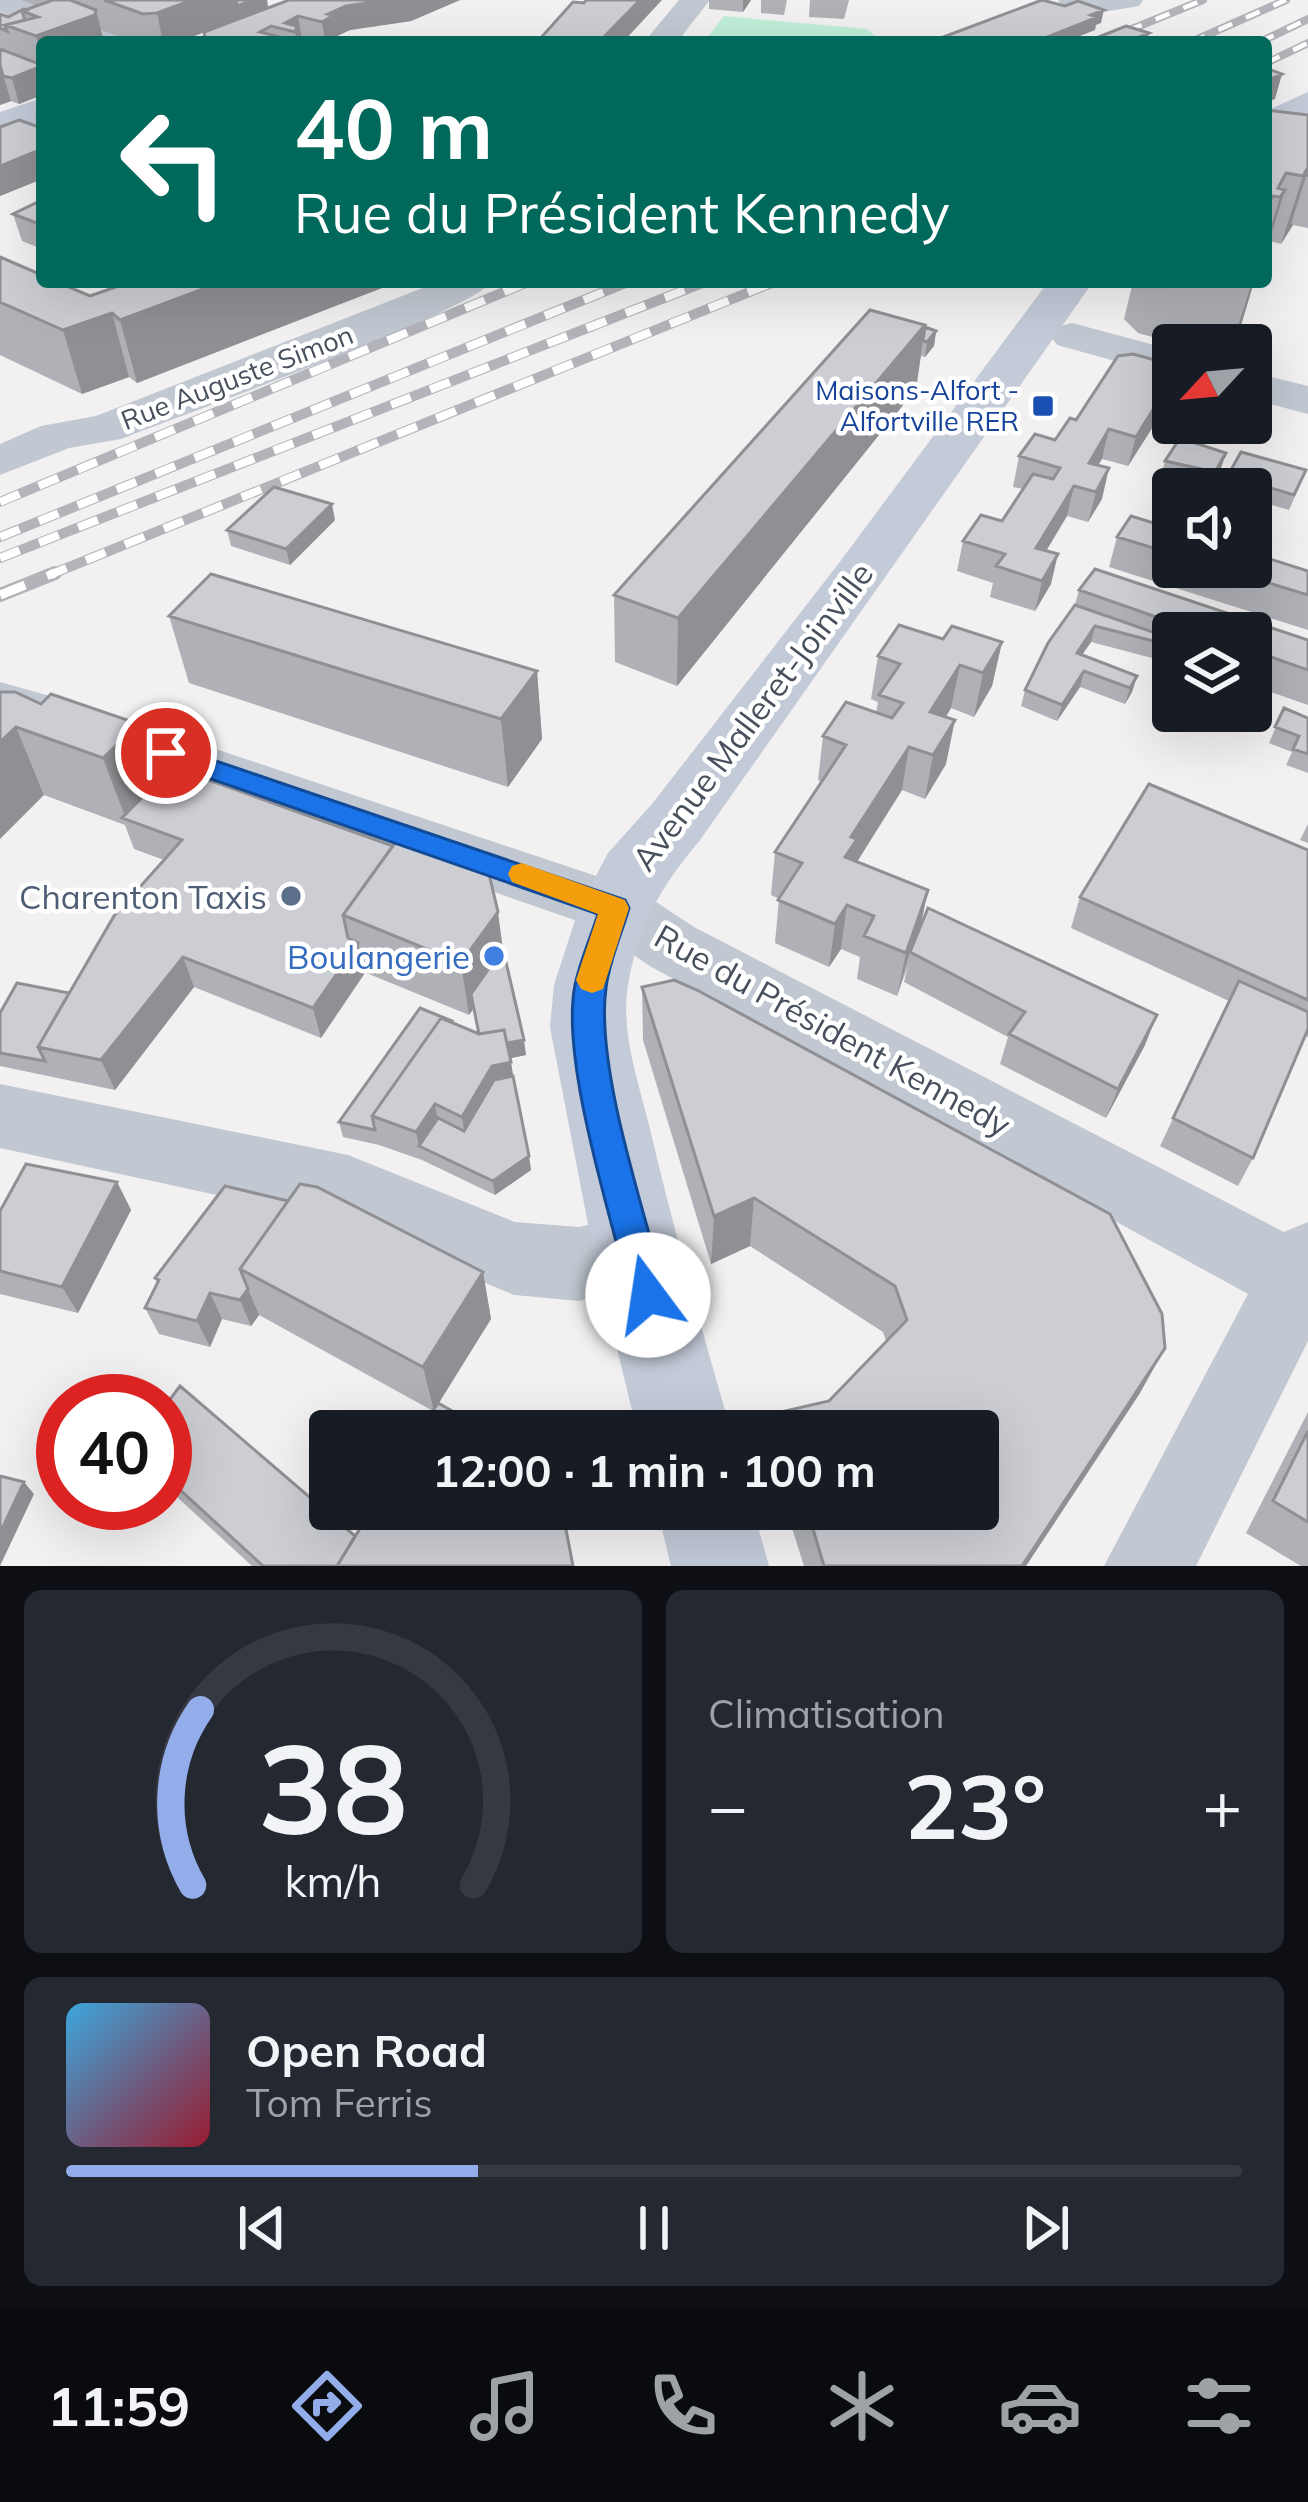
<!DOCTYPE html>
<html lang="fr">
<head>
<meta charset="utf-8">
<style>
	:root { --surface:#171b24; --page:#242831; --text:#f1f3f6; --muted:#9ea1a6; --line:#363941; --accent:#92adea }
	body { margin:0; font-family:Mulish,sans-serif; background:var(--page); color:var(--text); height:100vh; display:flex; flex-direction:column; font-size:45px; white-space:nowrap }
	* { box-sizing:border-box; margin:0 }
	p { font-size:39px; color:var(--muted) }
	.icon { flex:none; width:66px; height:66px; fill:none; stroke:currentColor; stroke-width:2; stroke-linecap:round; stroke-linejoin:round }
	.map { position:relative; height:1566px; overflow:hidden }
	.panel { display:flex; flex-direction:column; gap:24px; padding:24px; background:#0d0f14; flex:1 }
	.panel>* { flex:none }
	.hud { position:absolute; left:36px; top:36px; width:1236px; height:252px; border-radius:12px; box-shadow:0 12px 48px #0002; background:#00695c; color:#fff; overflow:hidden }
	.needle { width:78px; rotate:244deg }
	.fabs { position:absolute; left:1152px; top:324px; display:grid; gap:24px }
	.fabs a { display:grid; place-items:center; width:120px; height:120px; border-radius:12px; background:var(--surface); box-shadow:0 12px 48px #0002; font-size:60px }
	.speed { position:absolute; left:36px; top:1374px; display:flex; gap:24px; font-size:60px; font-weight:700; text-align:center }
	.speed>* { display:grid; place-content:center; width:156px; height:156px; border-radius:50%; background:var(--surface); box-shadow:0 12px 48px #0002; line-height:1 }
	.speed .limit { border:18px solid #d22; background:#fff; color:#111 }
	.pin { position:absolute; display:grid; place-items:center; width:102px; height:102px; color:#fff; margin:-51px; border:6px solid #fff; border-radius:50%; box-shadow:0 3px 12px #0007 }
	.me { position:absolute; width:132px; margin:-66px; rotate:346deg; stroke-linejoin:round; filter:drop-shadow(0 0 9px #0008) }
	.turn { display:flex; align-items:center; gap:42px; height:252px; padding:0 60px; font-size:54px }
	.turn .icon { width:156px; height:156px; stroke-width:2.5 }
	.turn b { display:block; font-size:84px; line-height:102px }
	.big { font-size:90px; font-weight:700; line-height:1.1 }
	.panel .widget { flex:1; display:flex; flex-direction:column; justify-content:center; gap:18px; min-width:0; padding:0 42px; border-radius:18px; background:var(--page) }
	.panel .dial { align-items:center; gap:0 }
	.dial svg { height:312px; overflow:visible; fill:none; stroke:var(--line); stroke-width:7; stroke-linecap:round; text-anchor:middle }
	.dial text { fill:var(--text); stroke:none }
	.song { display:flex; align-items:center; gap:36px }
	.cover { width:144px; height:144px; border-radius:18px; background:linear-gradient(135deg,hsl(200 70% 55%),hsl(350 70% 35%)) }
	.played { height:12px; border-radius:6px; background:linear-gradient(90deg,var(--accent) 35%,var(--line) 35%) }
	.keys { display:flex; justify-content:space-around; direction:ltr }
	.heat { display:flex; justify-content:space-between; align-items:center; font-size:66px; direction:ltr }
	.panel .tiles { flex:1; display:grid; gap:24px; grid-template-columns:1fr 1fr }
	.widget:last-child { grid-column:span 2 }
	.trip { position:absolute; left:309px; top:1410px; width:690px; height:120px; border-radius:12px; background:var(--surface); box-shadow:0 12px 48px #0002; font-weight:700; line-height:120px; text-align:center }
	.tabs { display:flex; height:192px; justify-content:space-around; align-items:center; background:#090b0e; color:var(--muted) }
	.tabs .icon { width:84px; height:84px }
	.tabs .current { color:var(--accent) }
	.tabs b { font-size:54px; color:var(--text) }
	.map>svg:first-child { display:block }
	.green { fill:#c0eed8 }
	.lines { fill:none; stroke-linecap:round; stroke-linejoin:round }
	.street { fill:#c1c8d1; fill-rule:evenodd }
	.secondary { fill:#c3cad8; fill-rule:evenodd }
	.rail-far2-casing { stroke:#b2b4ba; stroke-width:8 }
	.rail-far1-casing { stroke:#b2b4ba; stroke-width:10 }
	.rail-casing { stroke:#b2b4ba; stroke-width:14 }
	.rail-far2 { stroke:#fff; stroke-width:4.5; stroke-dasharray:15; stroke-linecap:butt }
	.rail-far1 { stroke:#fff; stroke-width:8; stroke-dasharray:21; stroke-linecap:butt }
	.rail { stroke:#fff; stroke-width:9; stroke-dasharray:27; stroke-linecap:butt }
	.wall { fill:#b0b1b6 }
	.shaded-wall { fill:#909094 }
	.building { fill:#cdced4; stroke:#909094; stroke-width:3 }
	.route { fill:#1a73e8; stroke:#114b97; stroke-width:3 }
	.slow { fill:#f59e0b }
	.transit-dot { fill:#1a4fb4; stroke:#fff; stroke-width:4.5 }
	.service-dot { fill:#5c6f8a; stroke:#fff; stroke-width:4.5 }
	.shop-dot { fill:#3f7fe0; stroke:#fff; stroke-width:4.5 }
	.labels { text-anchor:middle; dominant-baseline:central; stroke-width:9; stroke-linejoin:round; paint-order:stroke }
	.far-street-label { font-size:27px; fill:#48505d; stroke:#fff }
	.far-transit-label { font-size:27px; fill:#164399; stroke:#fff; text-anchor:end }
	.street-label { font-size:33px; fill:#48505d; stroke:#fff }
	.service-label { font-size:33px; fill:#4e5e75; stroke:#fff; text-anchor:end }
	.shop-label { font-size:33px; fill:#366cbe; stroke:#fff; text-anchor:end }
</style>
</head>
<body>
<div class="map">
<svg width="1308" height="1566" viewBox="0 0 1308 1566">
	<rect width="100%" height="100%" fill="#f2f0f0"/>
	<path class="green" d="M724 16 867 29 882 42H704Z"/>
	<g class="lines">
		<path class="street" d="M0 0H25L117 35 122 42H78L0 12Z
			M679 0H710L677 42H644Z
			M1058 0H1143L1139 6 1097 13 1062 6Z
			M438 282H491C471 312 176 417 121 439L69 448 0 475V444L41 426 96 416Z
			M1072 323 1173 350V377L1057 345 1051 336 1057 327Z
			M1251 372 1308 386V414L1251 399Z
			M0 682 96 709 638 890 694 927 1284 1232 1308 1222V1341L1196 1566H1104L1248 1294 648 965 592 926 0 721Z
			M0 1084 348 1155 515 1222 579 1227 636 1214 664 1224 675 1250 664 1276 579 1301 514 1295 341 1222 0 1148Z"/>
		<path class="secondary" d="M1308 92V118L1266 138V111Z
			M42 98V122L0 137V112Z
			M1048 282H1093L700 840C662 885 638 925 628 985 620 1033 639 1083 650 1129 674 1231 702 1331 731 1431H637L593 1250 550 1027 554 985 579 908 608 853 652 804 839 563Z
			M657 1509H753L769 1566H671Z"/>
		<g class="rail-far2-casing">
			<path id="rail-far2" d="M1100 42 1203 0
				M1191 42 1286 0
				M1260 42 1308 19
				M1266 63 1308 43"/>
		</g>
		<g class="rail-far1-casing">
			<path id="rail-far1" d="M0 502 528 282
				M0 537 628 282
				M0 558 705 282
				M47 576 774 282"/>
		</g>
		<g class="rail-casing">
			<path id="rail" d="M0 595 55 573"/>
		</g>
		<use href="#rail-far2" class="rail-far2"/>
		<use href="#rail-far1" class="rail-far1"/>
		<use href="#rail" class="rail"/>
	</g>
	<path class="wall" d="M21 0H267L268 7 179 42H134L101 30 42 42V95L19 104 11 101 0 105V14L8 17 37 6Z
		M289 0H460L411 21 350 30 337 36 338 40 333 42H309L302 40 299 42H206L204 32Z
		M709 0H751L743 12 709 9Z
		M761 0H787L784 15 761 13Z
		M810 0H849L844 19 809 17Z
		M42 110V179L0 196 39 127 35 113Z
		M1266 110 1308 115V228L1293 225 1281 244 1269 241 1266 251Z
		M42 200V249L22 241 13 214Z
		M0 257 90 296 130 282H387V286L137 383 129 377 82 394 0 355Z
		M1133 282H1254L1235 345H1182L1138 333 1124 319Z
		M925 327 936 331 934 346 925 357 921 356 916 389 677 686 615 662 614 595Z
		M1173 365V423H1219L1209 440 1154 425 1128 466 1102 459 1098 465 1102 499 1088 522 1067 516 1046 550 1051 584 1035 611 990 597 993 583 957 571 963 541 1002 521 1023 489 1013 487 1019 456 1055 440 1076 420Z
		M1251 388 1262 408 1250 429 1230 423H1251Z
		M1165 461 1221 468 1210 487 1161 476Z
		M1228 475 1300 485 1289 510 1251 499V489H1224Z
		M335 520 290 565 231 546 227 530Z
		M1173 529V567H1251L1308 571V630L1109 567 1117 537Z
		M1079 590 1308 640V705L1251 685V633H1173L1171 663 1091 642 1082 655 1137 676 1132 692 1125 704 1080 687 1057 721 1021 706 1025 690 1075 605Z
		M169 616 537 671 542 739 508 787 189 683Z
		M943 639 1002 642 992 686 974 717 951 708 946 717V764L925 799 902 790 857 862 928 890 920 928 1145 1045 1106 1118 1000 1064 1008 1037 904 982 908 966 897 996 857 979 860 957 841 949 829 967 775 943 779 899 771 895 775 852 822 782 818 780 823 736 876 713 878 702 871 699 878 656Z
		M0 692 41 704 139 724 158 782 503 949 526 1055 510 1058 531 1170 495 1195 422 1160 379 1145 343 1137 339 1122 452 1023 478 1033 473 1009 469 1015 364 972 321 1038 194 987 115 1090 0 1066V1013L69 993 164 860 134 849 125 825 44 795Z
		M1284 708 1308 719V773L1286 765 1292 752 1269 743Z
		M1308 824V843L1300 840Z
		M1308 850V1037L1305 1036 1253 1158 1238 1186 1160 1146 1229 1001 1071 928 1080 897Z
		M642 987 1140 1393 1026 1566H804L786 1509H978V1431H774L776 1413 829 1401 886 1341 883 1332 750 1246 711 1264 643 1040Z
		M117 1182 131 1210 78 1313 0 1294V1211Z
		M225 1186 483 1272 491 1319 433 1411 259 1315 251 1326 222 1319 210 1347 159 1334 145 1308 157 1284 155 1278Z
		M165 1406 355 1536 573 1566H252L165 1486Z
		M1308 1412V1566H1301L1246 1533Z"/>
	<path class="shaded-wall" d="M189 0H236L240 18 179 42H163L157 13Z
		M253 0H267L268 7 240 18 237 6Z
		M388 0H460L411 21 350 30 337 36 338 40 333 42H325L322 22 328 14 346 6Z
		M640 0H662L623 42H599Z
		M743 0H751L743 12Z
		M96 10 104 42H42V57L36 36Z
		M1104 10 1101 23 1096 25 1095 30 1065 42H1035Z
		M298 16 302 40 297 42 295 32 285 23Z
		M1149 33 1147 42H1128Z
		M0 65 11 101 0 105Z
		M42 66V95L19 104 12 78Z
		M1282 74 1275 99 1267 102 1266 107V81Z
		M42 149V179L0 196V166Z
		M1308 167V177H1306L1291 224 1293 225 1281 244 1303 176Z
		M1285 190 1266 251V243L1280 197Z
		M222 282H387V286L137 383 120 320Z
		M1252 282H1254L1235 345H1232Z
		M112 313 129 377 82 394 63 330Z
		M925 325 916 389 677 686 678 618Z
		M936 331 934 346 925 357 927 342Z
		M1267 393 1262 408 1250 429 1255 413Z
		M1162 395 1154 425 1128 466 1136 437Z
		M1109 429 1102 459 1084 489 1089 463Z
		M1226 453 1221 468 1210 487 1215 472Z
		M1109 468 1102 499 1088 522 1096 492Z
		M1074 486 1067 516 1030 578 1036 548Z
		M332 504 335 520 290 565 286 549Z
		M1058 554 1051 584 1035 611 1042 581Z
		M1095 626 1091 642 1072 669 1077 653Z
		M1002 642 992 686 974 717 983 673Z
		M960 665 951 708 924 752 930 712Z
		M537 671 542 739 508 787 501 719Z
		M1084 671 1080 687 1057 721 1062 705Z
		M1137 676 1132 692 1125 704 1130 688Z
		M955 720 946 764 925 799 933 755Z
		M139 724 162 791 126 819 103 758Z
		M16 727 44 795 0 839V742Z
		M909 747 902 790 853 868 845 857 851 837Z
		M928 890 919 933 910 952 897 996 906 953Z
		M847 905 841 949 829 967 835 924Z
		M498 912 505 965 469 1015 461 963Z
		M358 943 365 973 321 1038 313 1008Z
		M183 957 194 987 115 1090 101 1060Z
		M1157 1015 1145 1045 1106 1118 1118 1089Z
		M524 1040 526 1055 483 1064 481 1048Z
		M511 1062 515 1091 467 1146 462 1117 492 1066Z
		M435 1104 440 1133 419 1146 422 1160 416 1132Z
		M529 1156 531 1170 495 1195 493 1181Z
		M117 1182 131 1210 78 1313 62 1287Z
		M754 1198 750 1246 711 1264 714 1216Z
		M483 1272 491 1319 434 1411 423 1367Z
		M248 1289 259 1315 251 1326 240 1300Z
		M210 1293 222 1319 210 1347 197 1321Z
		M1165 1348 1140 1393 1026 1566H1022Z
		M24 1482 34 1494 0 1566V1533Z"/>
	<path class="building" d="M53 0H70L96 10 95 15 36 36 5 25 38 17 22 11Z
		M104 0H192L157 13 143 14Z
		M236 0H253L237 6Z
		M289 0H388L346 6 328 14 334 15 322 22 298 16 285 23 297 26 295 32 271 26 260 32 288 39 284 42H225L205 38 204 32Z
		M586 0H640L599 42 538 41 573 2 584 3Z
		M1042 0 1065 6 1078 1 1104 10 1091 15 1098 17 1035 42H930Z
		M24 9 26 10 22 11 25 20 5 25 7 31 0 28V14L8 17Z
		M1126 26 1149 33 1128 42H1086Z
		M0 49 42 65V66L12 78 3 76 0 65Z
		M1266 68 1282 74 1266 81Z
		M1266 110 1308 115V167L1303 176 1286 173 1278 188 1285 190 1280 197 1273 196 1266 207Z
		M19 120 42 128V149L0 166V127Z
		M42 200V225L13 214Z
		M0 257 42 275V282H57L90 296 130 282H222L120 320 112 313 63 330 0 302Z
		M870 310 925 325 678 618 614 595Z
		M925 327 936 331 927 342 923 341Z
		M1133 354 1173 365V398L1162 395 1136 437 1109 429 1089 463 1109 468 1096 492 1074 486 1036 548 1058 554 1042 581 996 566 1005 554 963 541 981 515 1002 521 1033 474 1053 479 1060 468 1019 456 1035 434 1055 440 1070 418 1076 420 1118 356Z
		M1251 388 1267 393 1255 413 1251 412Z
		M1180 438 1226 453 1215 472 1165 461Z
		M1241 452 1306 470 1294 495 1228 475Z
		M274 487 332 504 286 549 227 530Z
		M1131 516 1173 529V554L1117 537Z
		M1251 553 1308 571V595L1216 567H1251Z
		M1095 569 1308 640V670L1251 650V633H1202L1079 590Z
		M211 574 537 671 501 719 169 616Z
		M1075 605 1173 639V646L1095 626 1077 653 1137 676 1130 688 1084 671 1062 705 1025 690 1048 643Z
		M899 625 943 639 952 626 1002 642 983 673 960 665 930 712 955 720 933 755 909 747 851 837 857 839 845 857 928 890 906 953 864 936 874 916 847 905 835 924 778 900 802 863 775 852 846 745 823 736 846 702 892 718 903 703 879 695 900 664 878 656Z
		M0 692H15L41 704 51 694 139 724 103 758 16 727 0 742Z
		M1284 708 1308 718V754L1293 749 1299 736 1275 727Z
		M172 767 393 846 343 915 348 938 358 943 313 1008 183 957 101 1060 38 1047 114 916 182 840 122 818Z
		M1149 784 1308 850V1000L1080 897Z
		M407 826 484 853 498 912 461 963 343 915Z
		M928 908 1157 1015 1118 1089 1009 1034 1025 1012 910 952Z
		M503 949 524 1040 507 1043 504 1030 479 1034 471 994Z
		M674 980 697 990 1110 1214 1162 1314 1165 1348 1022 1566H824L807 1509H978V1431H782L776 1413 829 1401 907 1320 895 1286 754 1198 714 1216 642 987Z
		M1239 981 1308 1012V1029L1253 1158 1173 1118Z
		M17 983 69 993 38 1047 45 1061 0 1053V1013Z
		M420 1008 452 1021 451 1022 441 1018 372 1116 375 1130 339 1122Z
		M441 1018 479 1034 504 1030 511 1062 492 1066 462 1117 435 1104 416 1132 372 1116Z
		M513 1076 529 1156 493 1181 419 1146 438 1118 464 1131 494 1080Z
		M26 1164 117 1182 62 1287 0 1271V1211Z
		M300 1184 317 1187 483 1272 423 1367 240 1269Z
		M225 1186 288 1201 240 1269 248 1289 240 1300 210 1293 197 1321 145 1308 159 1280 155 1278Z
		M180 1386 355 1536 337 1566H263L165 1476V1406Z
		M438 1403 488 1431H420Z
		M1308 1431V1522L1273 1501Z
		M0 1476 24 1482 0 1533Z
		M372 1509H562L573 1566H337Z"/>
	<path class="route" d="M166 744 625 900 629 908C622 933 609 961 606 988 595 1068 645 1213 666 1295L660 1307 648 1312 635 1307 630 1295C611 1216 560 1060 575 985 580 961 591 937 598 914L157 760 153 753Z"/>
	<path class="slow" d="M522 863 625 900 629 908 603 989 592 993 581 989 576 980 598 914 512 882 508 874 512 866Z"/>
	<rect class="transit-dot" x="1031" y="394" width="24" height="24" rx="6"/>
	<circle class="service-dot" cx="291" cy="896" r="12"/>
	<circle class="shop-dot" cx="494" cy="956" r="12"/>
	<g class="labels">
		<g class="far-street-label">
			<text transform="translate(237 377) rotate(-21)">Rue Auguste Simon</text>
		</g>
		<g class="far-transit-label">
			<text x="1019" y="390">Maisons-Alfort -<tspan x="1019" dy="31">Alfortville RER</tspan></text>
		</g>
		<g class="street-label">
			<text transform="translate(752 716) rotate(-53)">Avenue Malleret-Joinville</text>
			<text transform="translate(833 1030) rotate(29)">Rue du Président Kennedy</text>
		</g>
		<g class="service-label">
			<text x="267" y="896">Charenton Taxis</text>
		</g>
		<g class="shop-label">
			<text x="470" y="956">Boulangerie</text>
		</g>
	</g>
</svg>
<div class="fabs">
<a><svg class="needle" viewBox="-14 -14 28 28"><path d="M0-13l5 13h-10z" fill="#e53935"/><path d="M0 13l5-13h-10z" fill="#9ea1a6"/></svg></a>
<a><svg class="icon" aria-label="sound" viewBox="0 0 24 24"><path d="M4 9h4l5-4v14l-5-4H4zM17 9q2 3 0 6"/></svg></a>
<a><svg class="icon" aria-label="layers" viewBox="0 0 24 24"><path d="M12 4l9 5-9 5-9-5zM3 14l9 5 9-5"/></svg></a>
</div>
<div class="speed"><div class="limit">40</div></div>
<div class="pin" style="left:166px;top:753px;background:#d93025"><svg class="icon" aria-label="arrive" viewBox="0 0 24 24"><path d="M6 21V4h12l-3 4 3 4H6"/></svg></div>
<svg class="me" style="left:648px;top:1295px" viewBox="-20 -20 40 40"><circle r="19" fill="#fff"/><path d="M0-13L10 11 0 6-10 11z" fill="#1a73e8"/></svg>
<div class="trip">12:00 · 1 min · 100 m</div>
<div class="hud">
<div class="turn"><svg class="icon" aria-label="left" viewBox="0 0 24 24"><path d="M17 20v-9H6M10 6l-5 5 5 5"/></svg><div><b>40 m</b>Rue du Président Kennedy</div></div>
</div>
</div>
<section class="panel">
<div class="tiles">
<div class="widget dial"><svg viewBox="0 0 100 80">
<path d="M14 69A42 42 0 1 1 86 69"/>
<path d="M14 69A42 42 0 0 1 16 24" stroke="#92adea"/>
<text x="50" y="56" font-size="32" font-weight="700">38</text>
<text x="50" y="72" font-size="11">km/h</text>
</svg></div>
<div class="widget"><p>Climatisation</p>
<div class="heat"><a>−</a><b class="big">23°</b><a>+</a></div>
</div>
<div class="widget">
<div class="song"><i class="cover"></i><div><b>Open Road</b><p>Tom Ferris</p></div></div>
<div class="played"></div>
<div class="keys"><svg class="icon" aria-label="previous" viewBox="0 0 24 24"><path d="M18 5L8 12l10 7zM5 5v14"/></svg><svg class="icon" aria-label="pause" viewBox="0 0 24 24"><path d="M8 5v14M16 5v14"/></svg><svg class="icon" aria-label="next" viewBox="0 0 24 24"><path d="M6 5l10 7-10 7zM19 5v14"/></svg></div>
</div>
</div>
</section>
<nav class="tabs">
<b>11:59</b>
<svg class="icon current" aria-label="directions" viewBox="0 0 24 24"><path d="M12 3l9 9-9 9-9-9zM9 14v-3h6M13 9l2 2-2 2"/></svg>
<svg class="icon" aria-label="music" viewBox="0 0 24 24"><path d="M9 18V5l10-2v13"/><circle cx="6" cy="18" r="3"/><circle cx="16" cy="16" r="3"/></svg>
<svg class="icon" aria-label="phone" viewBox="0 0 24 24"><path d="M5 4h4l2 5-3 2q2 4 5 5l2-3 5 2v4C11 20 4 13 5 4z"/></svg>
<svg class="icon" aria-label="climate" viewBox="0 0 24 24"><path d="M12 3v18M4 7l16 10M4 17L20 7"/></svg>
<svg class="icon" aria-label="car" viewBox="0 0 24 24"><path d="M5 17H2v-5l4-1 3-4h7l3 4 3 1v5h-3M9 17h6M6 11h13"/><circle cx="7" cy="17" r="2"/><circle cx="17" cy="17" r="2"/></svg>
<svg class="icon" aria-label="filters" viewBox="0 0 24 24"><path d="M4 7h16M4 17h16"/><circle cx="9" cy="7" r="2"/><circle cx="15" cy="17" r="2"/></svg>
</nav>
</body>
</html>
